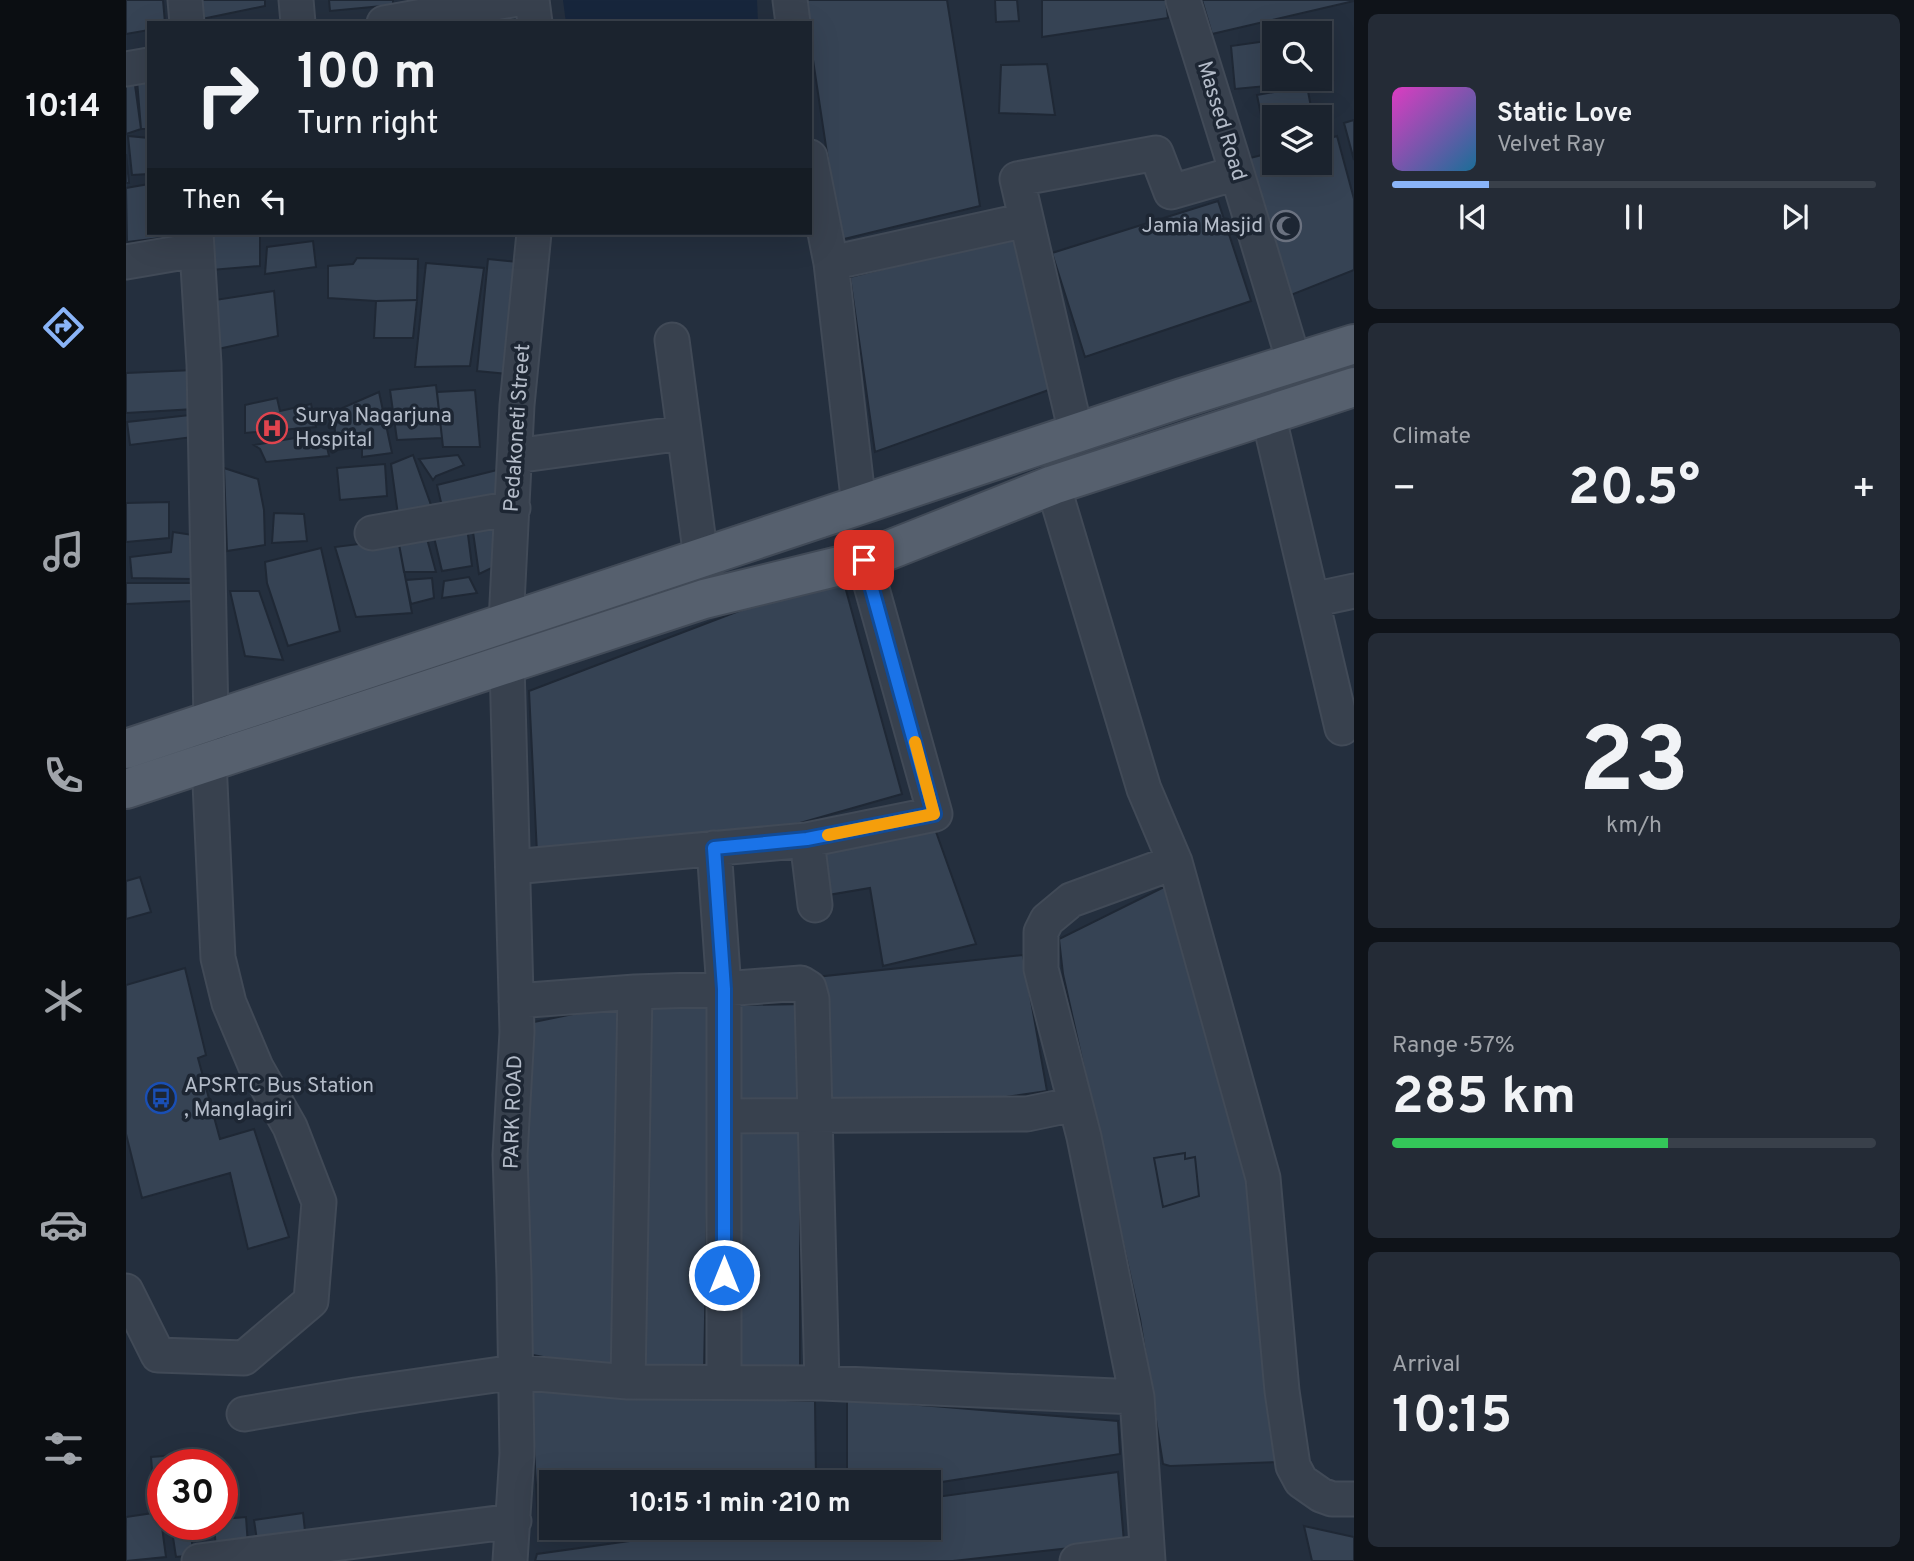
<!DOCTYPE html>
<html lang="en">
<head>
<meta charset="utf-8">
<style>
	:root { --surface:#1b232e; --page:#242b36; --text:#f1f3f6; --muted:#a0a4aa; --line:#39404a; --accent:#8ab4f8 }
	body { margin:0; font-family:Overpass,sans-serif; background:var(--page); color:var(--text); height:100vh; display:flex; flex-direction:column; font-size:26px; white-space:nowrap }
	* { box-sizing:border-box; margin:0 }
	p { font-size:23px; color:var(--muted) }
	.icon { flex:none; width:38px; height:38px; fill:none; stroke:currentColor; stroke-width:2; stroke-linecap:round; stroke-linejoin:round }
	.map { position:relative; flex:1; overflow:hidden }
	.side { display:flex; flex-direction:column; gap:14px; padding:14px; background:#0f1319; width:560px }
	.side>* { flex:none }
	.banner { position:absolute; left:21px; top:21px; width:665px; height:214px; border-radius:0px; box-shadow:0 7px 28px #0002,0 0 0 2px var(--line); background:#1b232e; color:var(--text); overflow:hidden }
	.tools { position:absolute; left:1136px; top:21px; display:grid; gap:14px }
	.tools a { display:grid; place-items:center; width:70px; height:70px; border-radius:0px; background:var(--surface); box-shadow:0 7px 28px #0002,0 0 0 2px var(--line); font-size:35px }
	.speed { position:absolute; left:21px; top:1449px; display:flex; gap:14px; font-size:35px; font-weight:700; text-align:center }
	.speed>* { display:grid; place-content:center; width:91px; height:91px; border-radius:50%; background:var(--surface); box-shadow:0 7px 28px #0002,0 0 0 2px var(--line); line-height:1 }
	.speed .limit { border:10px solid #d22; background:#fff; color:#111 }
	.pin { position:absolute; display:grid; place-items:center; width:60px; height:60px; color:#fff; margin:-30px; border-radius:14px; box-shadow:0 4px 10px #0006 }
	.me { position:absolute; width:77px; margin:-38px; rotate:0deg; stroke-linejoin:round; filter:drop-shadow(0 0 5px #0008) }
	.turn { display:flex; align-items:center; gap:24px; height:147px; padding:0 35px; font-size:32px }
	.turn .icon { width:91px; height:91px; stroke-width:2.5 }
	.turn b { display:block; font-size:49px; line-height:60px }
	.then { display:flex; align-items:center; height:66px; padding:0 35px; background:#0003; gap:14px; font-size:26px }
	.big { font-size:52px; font-weight:700; line-height:1.1 }
	.side .widget { flex:1; display:flex; flex-direction:column; justify-content:center; gap:10px; min-width:0; padding:0 24px; border-radius:10px; background:var(--page) }
	.side .dial { align-items:center; gap:0 }
	.dial b { font-size:91px; line-height:1 }
	.song { display:flex; align-items:center; gap:21px }
	.cover { width:84px; height:84px; border-radius:10px; background:linear-gradient(135deg,hsl(310 70% 55%),hsl(200 70% 35%)) }
	.played { height:7px; border-radius:4px; background:linear-gradient(90deg,var(--accent) 20%,var(--line) 20%) }
	.keys { display:flex; justify-content:space-around; direction:ltr }
	.heat { display:flex; justify-content:space-between; align-items:center; font-size:38px; direction:ltr }
	.charge { height:10px; border-radius:5px; background:linear-gradient(90deg,#34c759 57%,var(--line) 0) }
	.trip { position:absolute; left:413px; top:1470px; width:402px; height:70px; border-radius:0px; background:var(--surface); box-shadow:0 7px 28px #0002,0 0 0 2px var(--line); font-weight:700; line-height:70px; text-align:center }
	main { display:flex; flex:1; min-height:0 }
	.menu { display:flex; flex-direction:column; width:126px; justify-content:space-around; align-items:center; background:#0b0e12; color:var(--muted) }
	.menu .icon { width:49px; height:49px }
	.menu .selected { color:var(--accent) }
	.menu b { font-size:32px; color:var(--text) }
	.map>svg:first-child { display:block }
	.water { fill:#17263c }
	.building { fill:#364354; stroke:#1f2835; stroke-width:2 }
	.lines { fill:none; stroke-linecap:round; stroke-linejoin:round }
	.minor-casing { stroke:#414a57; stroke-width:37 }
	.major-casing { stroke:#414a57; stroke-width:42 }
	.minor { stroke:#38414e; stroke-width:33 }
	.major { stroke:#56606e; stroke-width:38 }
	.route-casing { stroke:#114b97; stroke-width:18 }
	.route { stroke:#1a73e8; stroke-width:12 }
	.slow { stroke:#f59e0b; stroke-width:12 }
	.labels { text-anchor:middle; dominant-baseline:central; stroke-width:7; stroke-linejoin:round; paint-order:stroke }
	.street-label { font-size:21px; fill:#b4bcc9; stroke:#1d2633 }
	.poi-label { font-size:21px; fill:#b4bcc9; stroke:#1d2633; text-anchor:start }
</style>
</head>
<body>
<main>
<nav class="menu">
<b>10:14</b>
<svg class="icon selected" aria-label="directions" viewBox="0 0 24 24"><path d="M12 3l9 9-9 9-9-9zM9 14v-3h6M13 9l2 2-2 2"/></svg>
<svg class="icon" aria-label="music" viewBox="0 0 24 24"><path d="M9 18V5l10-2v13"/><circle cx="6" cy="18" r="3"/><circle cx="16" cy="16" r="3"/></svg>
<svg class="icon" aria-label="phone" viewBox="0 0 24 24"><path d="M5 4h4l2 5-3 2q2 4 5 5l2-3 5 2v4C11 20 4 13 5 4z"/></svg>
<svg class="icon" aria-label="climate" viewBox="0 0 24 24"><path d="M12 3v18M4 7l16 10M4 17L20 7"/></svg>
<svg class="icon" aria-label="car" viewBox="0 0 24 24"><path d="M5 17H2v-5l4-1 3-4h7l3 4 3 1v5h-3M9 17h6M6 11h13"/><circle cx="7" cy="17" r="2"/><circle cx="17" cy="17" r="2"/></svg>
<svg class="icon" aria-label="filters" viewBox="0 0 24 24"><path d="M4 7h16M4 17h16"/><circle cx="9" cy="7" r="2"/><circle cx="15" cy="17" r="2"/></svg>
</nav>
<div class="map">
<svg width="1228" height="1561" viewBox="0 0 1228 1561">
	<rect width="100%" height="100%" fill="#242f3e"/>
	<path class="water" d="M437 0H631L632 23H440Z"/>
	<path class="building" d="M0 0H37L39 23H23V30L0 34Z
		M69 0H139V6L71 20Z
		M203 0H267V5L204 11Z
		M678 0H821L854 206 714 240 684 40V23H682Z
		M869 0H891L893 21 870 22Z
		M916 0H1040L1042 18 916 37Z
		M1076 0H1228V1L1086 34Z
		M1198 33 1207 80 1109 89 1105 46 1148 40V79H1194V34Z
		M921 64 929 115 873 113 875 65Z
		M23 79V129H15L11 80Z
		M0 85H9L15 129 0 134Z
		M1181 86 1185 107 1135 115 1131 95Z
		M1228 120V160L1218 123Z
		M2 136 23 138V174L6 175Z
		M1211 136 1228 199V270L1160 297 1124 158 1148 152V163H1194V141Z
		M0 154 3 183H0Z
		M23 184V233H60V235L1 242 0 188Z
		M1092 201 1125 301 959 357 926 253Z
		M83 233H134V266L85 270Z
		M893 235 931 387 749 452 724 277Z
		M187 241 190 267 139 274 141 247Z
		M231 258 292 259 291 300 250 301 202 298V266L227 264Z
		M362 259 392 262 382 374 351 371Z
		M300 263 358 268 344 366 289 367Z
		M148 291 152 336 92 349 89 300Z
		M291 300 287 338H248L250 301Z
		M68 370 69 409 0 413V373Z
		M310 385 316 438 271 440 264 390Z
		M349 390 354 447H317L311 392Z
		M253 392 266 453 236 457V446L211 450 207 412Z
		M151 398 154 411 185 404 190 427 119 433V405Z
		M64 415 67 437 4 445 1 422Z
		M198 433 203 456 140 462 134 449 128 445Z
		M287 455 309 516 273 522 265 464Z
		M332 455 338 465 310 476 307 480 293 459Z
		M259 464 261 496 214 500 211 468Z
		M98 468 132 479 138 510 139 545 101 551Z
		M375 469V502L317 511 311 485Z
		M43 502V538L0 542V503Z
		M148 513 178 514 181 541 146 543Z
		M369 523 372 565 353 574 346 525Z
		M341 527 346 566 316 571 307 533Z
		M47 532 67 535 66 579 6 578 4 557 45 552Z
		M300 535 310 572H278L272 539Z
		M272 539 286 613 230 617 209 547Z
		M195 548 214 631 162 646 141 583 139 562Z
		M715 572 776 794 639 833 411 853 403 691Z
		M343 577 351 593 316 598 318 581Z
		M306 578 308 598 285 604 280 580Z
		M0 583H67L66 601 0 604Z
		M104 591H133L157 660 119 656Z
		M809 829 850 944 757 966 744 888 702 895 692 850Z
		M14 877 25 912 0 919V881Z
		M1042 885 1121 1170 1153 1462 1044 1466 1037 1464 1014 1319 937 974 933 939Z
		M897 955 921 1091 873 1098 701 1106 690 977Z
		M59 968 80 1055 72 1058 94 1139 128 1129 163 1237 122 1249 104 1173 16 1198 0 1134V985Z
		M501 1003 493 1372 397 1353 403 1023Z
		M523 1003 585 1004 578 1372 514 1366Z
		M681 1004 675 1107 607 1108 610 1005Z
		M608 1125 674 1131V1371H608Z
		M1059 1153V1159L1069 1157 1073 1196 1037 1207 1028 1158Z
		M405 1391 689 1401 690 1482H425V1520L412 1522Z
		M721 1399 992 1421 994 1454 803 1484V1482H721Z
		M50 1455 51 1465H37V1494H28L25 1457Z
		M992 1472 998 1542 827 1561H409L411 1554 596 1528H803V1498Z
		M34 1512 40 1557 0 1561V1517Z
		M177 1513 180 1540 132 1547 128 1520Z
		M120 1517 122 1546 90 1549 88 1524H96V1519Z
		M45 1524H63L68 1555 50 1557Z
		M1178 1526 1228 1537V1561H1186Z"/>
	<g class="lines">
		<g class="minor-casing">
			<path id="minor" d="M59 0 61 23
				M170 0 172 23
				M406 0 409 23
				M664 0 667 23
				M1057 0 1111 173 1168 362
				M258 23 386 0
				M0 69 23 65
				M684 157 705 263 733 506
				M0 262 70 250
				M705 263 900 220
				M546 340 575 558
				M1142 414 1216 728
				M950 433 891 179 1030 153 1045 192 1111 173
				M389 456 557 433
				M927 485 1018 789 1049 862 1137 1178 1156 1391 1167 1466 1175 1481 1195 1495 1206 1499H1228
				M246 533 387 508
				M1186 600 1228 591
				M380 623 391 405 408 233
				M381 664 391 1032 384 1155 388 1276 391 1454 384 1561
				M681 840 689 905
				M588 848 598 989V1381
				M387 867 681 840 809 814 738 560
				M390 1001 509 992 598 989 675 983 683 988 686 999 696 1383
				M598 1116 901 1114 949 1104
				M0 1291 32 1355 118 1358 185 1301 193 1202 164 1127 130 1067 103 1003 92 958 83 761 85 721 78 364 70 233
				M502 1382 509 992
				M118 1414 230 1395 389 1372 502 1382 696 1383 1011 1397
				M73 1561 388 1521
				M951 1561 1021 1552
				M1022 1561 1011 1397 958 1137 915 969V932L921 920 945 900 1049 862"/>
		</g>
		<g class="major-casing">
			<path id="major" d="M0 749 1056 398 1228 344
				M0 789 578 599 738 560 927 485 1228 387"/>
		</g>
		<use href="#minor" class="minor"/>
		<use href="#major" class="major"/>
	</g>
	<g class="lines">
		<g class="route-casing">
			<path id="route" d="M598 1275V989L588 848 681 839 808 814 738 560"/>
		</g>
		<use href="#route" class="route"/>
		<path class="slow" d="M702 835 808 814 789 742"/>
	</g>
	<defs>
		<g id="mosque-ring" transform="scale(1.575)"><circle r="9.5" fill="#1d2633" stroke="#6b7280" stroke-width="1.5"/><path d="M3.5-4.9A6 6 0 1 0 3.5 4.9A5 5 0 1 1 3.5-4.9Z" fill="#6b7280"/></g>
		<g id="hospital-ring" transform="scale(1.575)"><circle r="9.5" fill="#1d2633" stroke="#e0444e" stroke-width="1.5"/><path d="M-5-5h3v3.5h4V-5h3V5h-3V1.5h-4V5h-3Z" fill="#e0444e"/></g>
		<g id="bus-ring" transform="scale(1.575)"><circle r="9.5" fill="#1d2633" stroke="#1a4fb4" stroke-width="1.5"/><path d="M-5-6H5V4H4V6H2V4H-2V6H-4V4H-5ZM-3.5-4V0h7V-4ZM-3.5 1.2v1.5H-2V1.2ZM2 1.2v1.5H3.5V1.2Z" fill="#1a4fb4"/></g>
	</defs>
	<g fill-rule="evenodd">
		<use href="#mosque-ring" x="1160" y="226"/>
		<use href="#hospital-ring" x="146" y="428"/>
		<use href="#bus-ring" x="35" y="1098"/>
	</g>
	<g class="labels">
		<g class="street-label">
			<text transform="translate(1095 121) rotate(73)">Massed Road</text>
			<text transform="translate(392 428) rotate(-86)">Pedakoneti Street</text>
			<text transform="translate(388 1112) rotate(-88)">PARK ROAD</text>
		</g>
		<g class="poi-label">
			<text x="1137" y="226" text-anchor="end">Jamia Masjid</text>
			<text x="169" y="416">Surya Nagarjuna<tspan x="169" dy="24">Hospital</tspan></text>
			<text x="58" y="1086">APSRTC Bus Station<tspan x="58" dy="24">, Manglagiri</tspan></text>
		</g>
	</g>
</svg>
<div class="tools">
<a><svg class="icon" aria-label="search" viewBox="0 0 24 24"><circle cx="10" cy="10" r="6"/><path d="M15 15l6 6"/></svg></a>
<a><svg class="icon" aria-label="layers" viewBox="0 0 24 24"><path d="M12 4l9 5-9 5-9-5zM3 14l9 5 9-5"/></svg></a>
</div>
<div class="speed"><div class="limit">30</div></div>
<div class="pin" style="left:738px;top:560px;background:#d93025"><svg class="icon" aria-label="arrive" viewBox="0 0 24 24"><path d="M6 21V4h12l-3 4 3 4H6"/></svg></div>
<svg class="me" style="left:598px;top:1275px" viewBox="-20 -20 40 40"><circle r="17" fill="#1a73e8" stroke="#fff" stroke-width="3"/><path d="M0-11L8 9 0 5-8 9z" fill="#fff"/></svg>
<div class="trip">10:15 · 1 min · 210 m</div>
<div class="banner">
<div class="turn"><svg class="icon" aria-label="right" viewBox="0 0 24 24"><path d="M7 20v-9h11M14 6l5 5-5 5"/></svg><div><b>100 m</b>Turn right</div></div>
<div class="then">Then<svg class="icon" aria-label="left" viewBox="0 0 24 24"><path d="M17 20v-9H6M10 6l-5 5 5 5"/></svg></div>
</div>
</div>
<section class="side">
<div class="widget">
<div class="song"><i class="cover"></i><div><b>Static Love</b><p>Velvet Ray</p></div></div>
<div class="played"></div>
<div class="keys"><svg class="icon" aria-label="previous" viewBox="0 0 24 24"><path d="M18 5L8 12l10 7zM5 5v14"/></svg><svg class="icon" aria-label="pause" viewBox="0 0 24 24"><path d="M8 5v14M16 5v14"/></svg><svg class="icon" aria-label="next" viewBox="0 0 24 24"><path d="M6 5l10 7-10 7zM19 5v14"/></svg></div>
</div>
<div class="widget"><p>Climate</p>
<div class="heat"><a>−</a><b class="big">20.5°</b><a>+</a></div>
</div>
<div class="widget dial"><b>23</b><p>km/h</p></div>
<div class="widget"><p>Range · 57%</p><b class="big">285 km</b><div class="charge"></div></div>
<div class="widget"><p>Arrival</p><b class="big">10:15</b></div>
</section>
</main>
</body>
</html>
